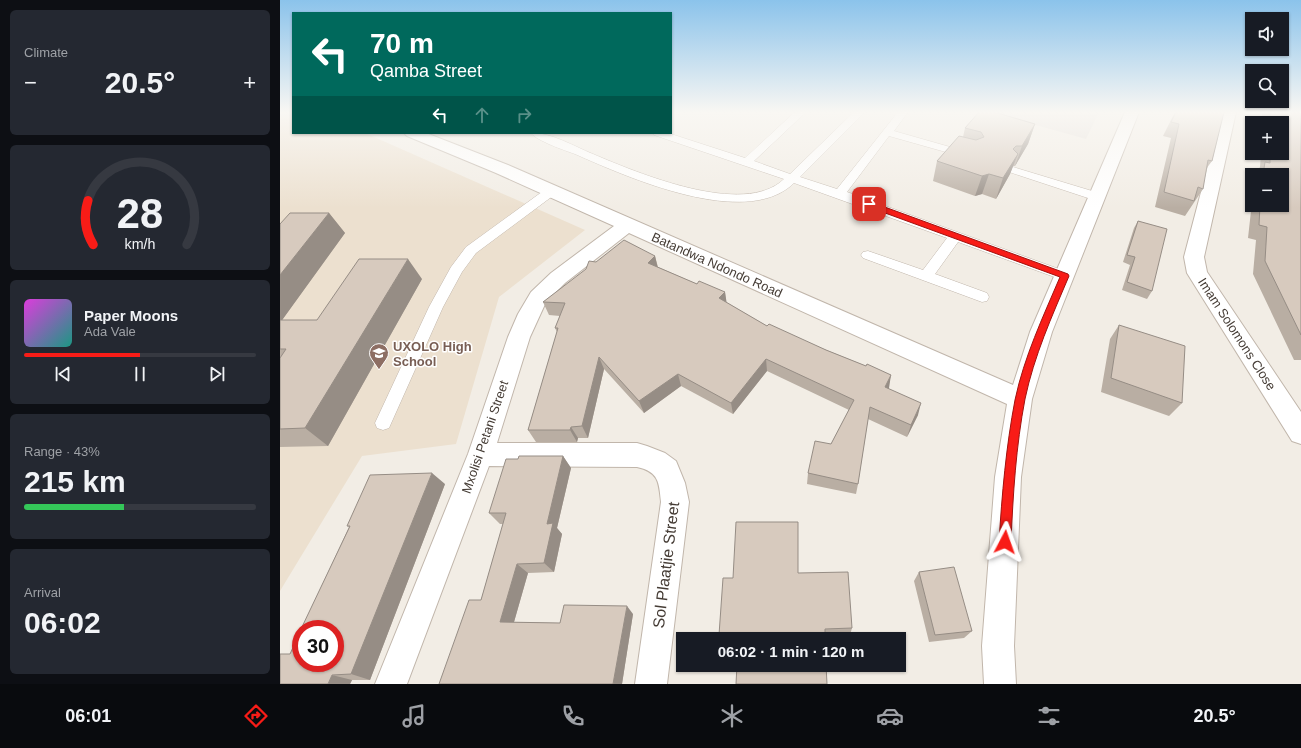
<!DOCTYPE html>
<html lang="en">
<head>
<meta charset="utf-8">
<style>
	:root { --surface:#171b24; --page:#242831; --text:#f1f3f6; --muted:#9ea1a6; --line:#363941; --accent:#f81c17 }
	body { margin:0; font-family:Helvetica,sans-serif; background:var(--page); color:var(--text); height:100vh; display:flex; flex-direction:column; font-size:15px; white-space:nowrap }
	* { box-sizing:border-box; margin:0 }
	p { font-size:13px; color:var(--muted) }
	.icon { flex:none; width:22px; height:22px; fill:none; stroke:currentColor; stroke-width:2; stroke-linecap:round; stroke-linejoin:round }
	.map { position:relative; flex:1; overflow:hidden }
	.details { display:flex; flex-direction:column; gap:10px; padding:10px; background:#0d0f14; width:280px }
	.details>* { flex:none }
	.banner { position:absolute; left:12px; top:12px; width:380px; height:122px; border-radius:0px; box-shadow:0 1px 3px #0004; background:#00695c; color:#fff; overflow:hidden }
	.controls { position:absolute; left:965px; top:12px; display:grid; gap:8px }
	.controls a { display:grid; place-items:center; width:44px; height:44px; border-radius:0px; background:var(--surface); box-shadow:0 1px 3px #0004; font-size:20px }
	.speed { position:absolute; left:12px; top:620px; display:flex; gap:8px; font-size:20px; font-weight:700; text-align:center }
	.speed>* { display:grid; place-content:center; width:52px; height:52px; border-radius:50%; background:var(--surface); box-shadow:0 1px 3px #0004; line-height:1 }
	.speed .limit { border:6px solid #d22; background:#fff; color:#111 }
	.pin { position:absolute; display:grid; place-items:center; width:34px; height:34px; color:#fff; margin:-17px; border-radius:8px; box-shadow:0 2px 6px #0006 }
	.me { position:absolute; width:44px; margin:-22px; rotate:4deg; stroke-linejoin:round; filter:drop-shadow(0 0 3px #0008) }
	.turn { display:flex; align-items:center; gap:14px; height:84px; padding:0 12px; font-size:18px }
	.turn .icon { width:52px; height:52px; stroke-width:2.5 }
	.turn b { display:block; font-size:28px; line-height:34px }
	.lanes { display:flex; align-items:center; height:38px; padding:0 12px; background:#0003; justify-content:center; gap:20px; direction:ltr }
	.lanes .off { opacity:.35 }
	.big { font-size:30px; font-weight:700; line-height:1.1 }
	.details .tile { flex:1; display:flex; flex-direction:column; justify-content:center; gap:6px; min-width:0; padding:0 14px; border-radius:6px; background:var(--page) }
	.details .dial { align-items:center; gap:0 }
	.dial svg { height:104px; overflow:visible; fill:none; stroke:var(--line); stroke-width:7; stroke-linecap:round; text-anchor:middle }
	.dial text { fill:var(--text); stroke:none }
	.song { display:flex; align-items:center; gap:12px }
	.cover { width:48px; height:48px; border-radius:6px; background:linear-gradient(135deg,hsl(300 70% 55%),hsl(170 70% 35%)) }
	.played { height:4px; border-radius:2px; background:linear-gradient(90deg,var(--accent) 50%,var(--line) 50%) }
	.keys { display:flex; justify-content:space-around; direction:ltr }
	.heat { display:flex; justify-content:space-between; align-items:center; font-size:22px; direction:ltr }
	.charge { height:6px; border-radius:3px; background:linear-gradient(90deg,#34c759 43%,var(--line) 0) }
	.trip { position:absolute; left:396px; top:632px; width:230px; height:40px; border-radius:0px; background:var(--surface); box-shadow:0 1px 3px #0004; font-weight:700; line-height:40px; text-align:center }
	.menu { display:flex; height:64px; justify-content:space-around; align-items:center; background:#090b0e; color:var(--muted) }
	.menu .icon { width:28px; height:28px }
	.menu .active { color:var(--accent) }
	.menu b { font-size:18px; color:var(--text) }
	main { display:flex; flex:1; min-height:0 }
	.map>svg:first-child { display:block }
	.industrial { fill:#e4dfda }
	.education { fill:#ece0cf }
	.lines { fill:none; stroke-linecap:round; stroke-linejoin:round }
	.lane-casing { stroke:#c1b6ab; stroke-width:1 }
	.street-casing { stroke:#c1b6ab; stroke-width:2 }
	.lane { fill:#fff; fill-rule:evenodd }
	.street { fill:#fff; fill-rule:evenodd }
	.wall { fill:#b9aea3 }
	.shaded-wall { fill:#968d85 }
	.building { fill:#d7cabe; stroke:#968d85 }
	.route { fill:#f81c17; stroke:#a1120f }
	.labels { text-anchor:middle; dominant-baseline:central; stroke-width:3; stroke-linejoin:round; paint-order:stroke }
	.street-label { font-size:13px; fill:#453c35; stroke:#fff }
	.education-label { font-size:13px; font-weight:bold; fill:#785e54; stroke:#fff; text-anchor:start }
	.near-street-label { font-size:16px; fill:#453c35; stroke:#fff }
</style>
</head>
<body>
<main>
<section class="details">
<div class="tile"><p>Climate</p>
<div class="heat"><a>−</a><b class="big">20.5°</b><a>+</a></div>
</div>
<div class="tile dial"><svg viewBox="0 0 100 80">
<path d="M14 69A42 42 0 1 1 86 69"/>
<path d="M14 69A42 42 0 0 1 10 35" stroke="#f81c17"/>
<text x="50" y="56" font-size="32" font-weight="700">28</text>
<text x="50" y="72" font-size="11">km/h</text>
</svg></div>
<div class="tile">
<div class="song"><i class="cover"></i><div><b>Paper Moons</b><p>Ada Vale</p></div></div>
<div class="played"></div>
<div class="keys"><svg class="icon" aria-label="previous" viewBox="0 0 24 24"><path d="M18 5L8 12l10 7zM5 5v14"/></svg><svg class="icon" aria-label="pause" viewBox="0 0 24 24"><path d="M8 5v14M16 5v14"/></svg><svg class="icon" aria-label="next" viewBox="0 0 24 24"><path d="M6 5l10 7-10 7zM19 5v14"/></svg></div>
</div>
<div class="tile"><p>Range · 43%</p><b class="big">215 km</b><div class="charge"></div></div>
<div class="tile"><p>Arrival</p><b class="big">06:02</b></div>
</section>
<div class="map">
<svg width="1021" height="684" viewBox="0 0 1021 684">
	<rect width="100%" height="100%" fill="#f2ede5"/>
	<path class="industrial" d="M709 112H819L806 139Z"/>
	<path class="education" d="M0 112H13V133H85L305 230 219 297 176 444 82 456 0 591Z"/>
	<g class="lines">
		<g class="lane-casing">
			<path id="lane" d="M515 112H526L474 161 510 174 574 112H585L520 177 557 189 618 112H628L614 131 691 153 692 155 687 158 609 136 567 192 790 273 792 276 790 279 785 281 780 279 678 242 655 274 707 293 709 297 707 301 702 302 583 258 581 255 583 252 588 251 643 270 667 238 514 183C466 230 347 177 295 154 284 150 257 141 251 133 273 133 293 146 313 154 358 173 464 218 504 179L374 135 373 133H388L465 158Z
				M733 167 822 194 824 197 822 200H814L729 172 727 170 729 168Z
				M270 188 276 192 274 195 196 253 182 272 163 307 109 428 103 430 97 428 95 423 149 307 171 267 186 247 266 189Z"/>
		</g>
		<g class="street-casing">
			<path id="street" d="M845 112H859L772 332 752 399 741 477 734 646 736 684H704L702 646 715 477 727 404 349 233 285 283 266 302 250 337 217 443H357L367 446 385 453 396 461 405 483 409 502 387 684H355L381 502C379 482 379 472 357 467L209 466 127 684H95L188 454 228 337 238 314 251 292 271 273 334 226 216 173 127 136 124 133H146L228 165 733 385 750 332Z
				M942 112H956L924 257 927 272 1021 412V444L1012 441 907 273 904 257Z"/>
		</g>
		<use href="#lane" class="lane"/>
		<use href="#street" class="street"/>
	</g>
	<path class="wall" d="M895 112H944L932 161 926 169 923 189 905 216 875 207 891 138 883 136Z
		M982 112H1021V360H1014L973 274 976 240 968 238 972 202V205H1002V175H975L980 167 981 153H1002V123H982Z
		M755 124 748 144 735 166H733L730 174 716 199 702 194 695 196 653 181 657 161 683 137 685 128Z
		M49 213 65 233 2 320H37L142 279 48 446 0 447V224Z
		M858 221 872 291 867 299 842 290 850 265 843 262 854 228Z
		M375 256 378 267 417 284 445 292 446 302 487 326 586 366 611 375 608 388 638 415 627 437 588 419 578 484 576 494 527 484 528 473 551 444 569 410 487 371 453 414 401 386 364 413 324 369 308 438H298L297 442H256L248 430 277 332 275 328 280 316 269 315 263 302 316 262Z
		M839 325 902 403 889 416 821 392 830 339Z
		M283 456 291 468 277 528 282 534 274 572 248 573 234 622 280 623 353 614 342 684H159L201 600 223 524H220L209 513 238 459Z
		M165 484 90 680H72L70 684 10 654 69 527 67 526Z
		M639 572 692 631 684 638 649 642 634 581Z
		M518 573 572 628 570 635H545V639H441L439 635 453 578Z"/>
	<path class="shaded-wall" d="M755 124 748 144 735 166 742 146Z
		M738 154 730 174 716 199 723 178Z
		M709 174 702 194 695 196 702 176Z
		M49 213 65 233 0 323V275Z
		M375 256 378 269 368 263Z
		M128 259 142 279 48 446 25 428Z
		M445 292 447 305 439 298Z
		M319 357 324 369 308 438 302 426Z
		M486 359 487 371 453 414 451 403Z
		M398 374 401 386 364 413 359 401Z
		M611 375 609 388 602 399 605 387Z
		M641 403 638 415 627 437 631 425Z
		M291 427 298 438 297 442 290 430Z
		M283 456 291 468 277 528 282 534 274 572 264 563 267 524Z
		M152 473 165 484 90 680 71 674Z
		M237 564 248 573 232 629 220 622Z
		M347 606 353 614 342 684H333Z
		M52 675 72 680 70 684H48Z"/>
	<path class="building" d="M699 112H714L755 124 742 146H736L733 149 738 154 723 178 709 174 702 176 657 161 679 136 696 140 704 137 701 132 685 128Z
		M896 112H944L932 161 928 160 923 189 918 187 914 201 884 192 899 124 891 122Z
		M990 112H1021V335L985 261 987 227 979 225 980 205H1002V175H983L985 162 990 163V153H1002V123H990Z
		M10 213H49L0 275V224Z
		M858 221 887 229 872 291 847 282 855 257 847 255Z
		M344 240 375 256 368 263 417 284 419 281 445 292 439 298 487 326 489 324 546 350 586 366 587 364 611 375 605 387 641 403 631 425 590 407 578 484 528 473 535 441 551 444 574 400 486 359 451 403 398 374 359 401 319 357 302 426 291 427 290 430H248L278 328H275L285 303 263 302 306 269 309 261 316 262Z
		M79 259H128L25 428 0 429V358L6 349H0V320H37Z
		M839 325 905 346 902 403 831 378Z
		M239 456H283L267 524 273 523 264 563 237 564 220 622 280 623 284 605 347 606 333 684H159L189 600H201L226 513H209L226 459H238Z
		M152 473 71 674 52 675 48 684H0V654H10L21 630V663H55V629H21L70 526H67L90 475Z
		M456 522H518V573L568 572 572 628 545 629V639H463L465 634 439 635 443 578H453Z
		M674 567 692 631 655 635 639 572Z
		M457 665H546L547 684H456Z"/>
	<linearGradient id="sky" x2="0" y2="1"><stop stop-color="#8bc3eb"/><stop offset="0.54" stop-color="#f9f7f3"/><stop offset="1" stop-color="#f9f7f3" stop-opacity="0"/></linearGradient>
	<rect width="1021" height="208" fill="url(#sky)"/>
	<path class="route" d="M586 202H591L788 274 789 276C772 316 754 356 745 399 736 446 733 494 731 542L729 546 725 548 721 546 719 542C722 494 726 447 735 400 744 357 763 317 780 277L586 206Z"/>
	<defs>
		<g id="school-pin" transform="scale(1)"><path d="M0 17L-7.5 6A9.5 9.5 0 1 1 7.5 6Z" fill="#8d6e63" stroke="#fff"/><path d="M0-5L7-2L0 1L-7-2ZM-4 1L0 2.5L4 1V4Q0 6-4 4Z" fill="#fff"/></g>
	</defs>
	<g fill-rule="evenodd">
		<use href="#school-pin" x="99" y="353"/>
	</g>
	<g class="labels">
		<g class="street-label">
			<text transform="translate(437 265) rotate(24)">Batandwa Ndondo Road</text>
			<text transform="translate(957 334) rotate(57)">Imam Solomons Close</text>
			<text transform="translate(205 437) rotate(-71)">Mxolisi Petani Street</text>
		</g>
		<g class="education-label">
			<text x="113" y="346">UXOLO High<tspan x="113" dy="15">School</tspan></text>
		</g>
		<g class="near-street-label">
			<text transform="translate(386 565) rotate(-83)">Sol Plaatjie Street</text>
		</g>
	</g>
</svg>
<div class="controls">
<a><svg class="icon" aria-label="sound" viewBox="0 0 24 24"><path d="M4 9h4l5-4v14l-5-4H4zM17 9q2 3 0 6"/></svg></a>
<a><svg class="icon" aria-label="search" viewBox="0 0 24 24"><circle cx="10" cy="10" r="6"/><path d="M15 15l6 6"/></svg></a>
<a>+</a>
<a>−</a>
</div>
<div class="speed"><div class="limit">30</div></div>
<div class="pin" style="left:589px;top:204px;background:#d93025"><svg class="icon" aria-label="arrive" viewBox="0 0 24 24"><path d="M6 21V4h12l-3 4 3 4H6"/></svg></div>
<svg class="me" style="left:725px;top:542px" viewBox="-20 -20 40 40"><path d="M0-17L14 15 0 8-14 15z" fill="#f81c17" stroke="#fff" stroke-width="4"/></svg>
<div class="trip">06:02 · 1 min · 120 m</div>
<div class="banner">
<div class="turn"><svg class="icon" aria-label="left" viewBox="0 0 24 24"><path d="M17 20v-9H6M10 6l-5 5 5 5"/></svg><div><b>70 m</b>Qamba Street</div></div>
<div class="lanes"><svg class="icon" aria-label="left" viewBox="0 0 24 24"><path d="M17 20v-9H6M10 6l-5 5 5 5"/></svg><svg class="icon off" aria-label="ahead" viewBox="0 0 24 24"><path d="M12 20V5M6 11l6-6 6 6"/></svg><svg class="icon off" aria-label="right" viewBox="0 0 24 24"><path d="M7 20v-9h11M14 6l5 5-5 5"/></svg></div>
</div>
</div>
</main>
<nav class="menu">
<b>06:01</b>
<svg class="icon active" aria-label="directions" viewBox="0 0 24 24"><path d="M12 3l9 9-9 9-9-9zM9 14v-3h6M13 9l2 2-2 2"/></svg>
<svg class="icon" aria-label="music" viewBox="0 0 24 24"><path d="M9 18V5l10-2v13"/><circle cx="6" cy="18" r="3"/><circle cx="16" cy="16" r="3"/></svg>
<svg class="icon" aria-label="phone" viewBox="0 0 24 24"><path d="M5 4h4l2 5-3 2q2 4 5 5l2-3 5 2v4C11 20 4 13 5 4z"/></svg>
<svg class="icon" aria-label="climate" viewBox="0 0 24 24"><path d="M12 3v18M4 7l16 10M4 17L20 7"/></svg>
<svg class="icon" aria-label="car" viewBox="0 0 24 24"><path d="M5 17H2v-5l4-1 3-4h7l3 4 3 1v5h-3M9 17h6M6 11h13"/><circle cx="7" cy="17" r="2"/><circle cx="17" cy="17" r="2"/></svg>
<svg class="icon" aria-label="filters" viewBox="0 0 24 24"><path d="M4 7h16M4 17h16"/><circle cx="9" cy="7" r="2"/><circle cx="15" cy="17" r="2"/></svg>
<b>20.5°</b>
</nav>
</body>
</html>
